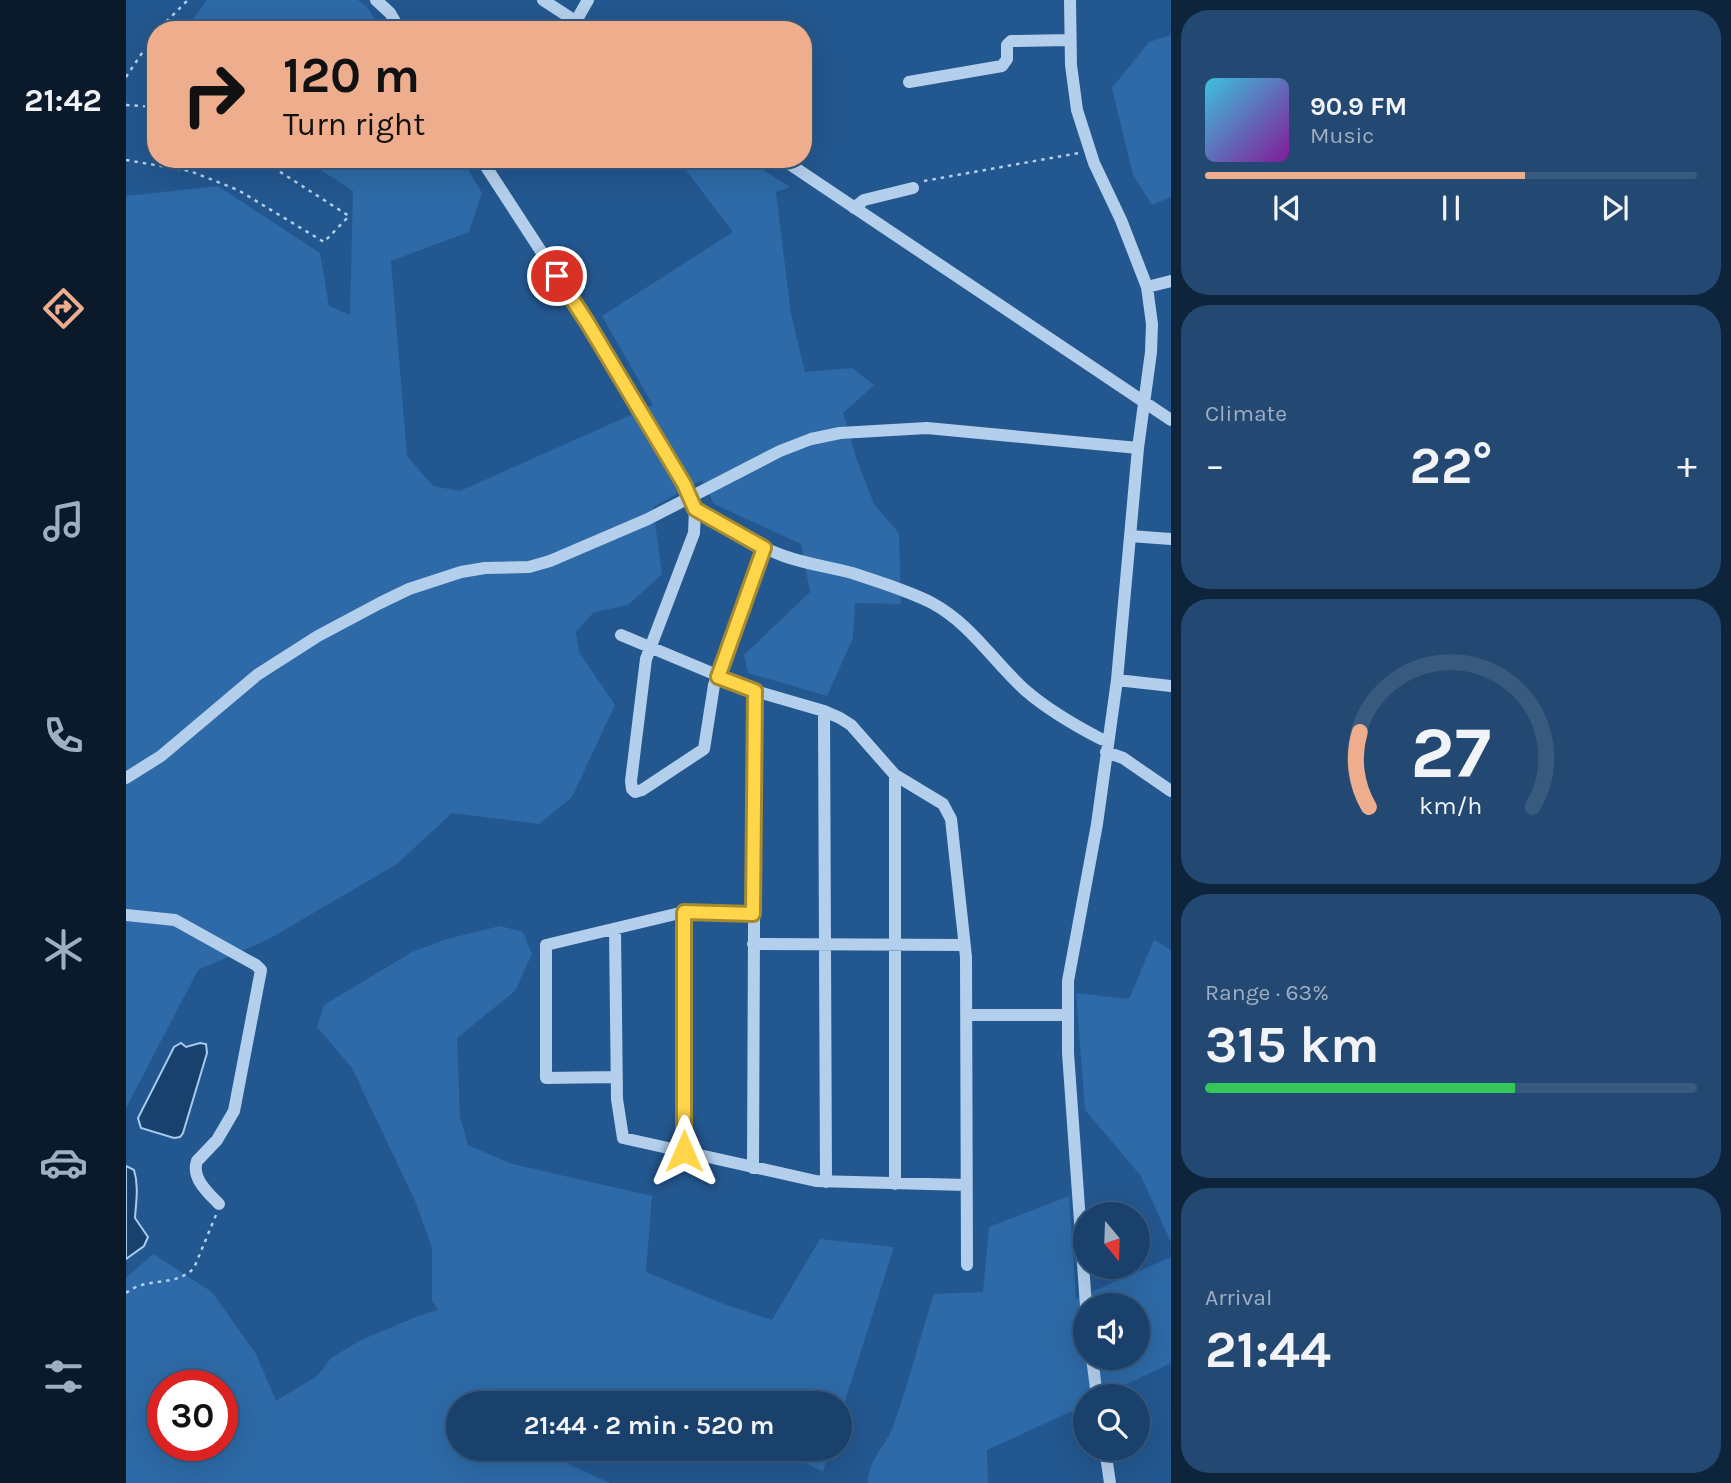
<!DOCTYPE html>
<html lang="en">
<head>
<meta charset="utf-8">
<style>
	:root { --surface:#1a416b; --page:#234871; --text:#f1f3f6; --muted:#9fafc1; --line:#385a7e; --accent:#eead8d }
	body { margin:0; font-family:Karla,sans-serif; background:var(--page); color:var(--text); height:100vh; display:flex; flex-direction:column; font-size:26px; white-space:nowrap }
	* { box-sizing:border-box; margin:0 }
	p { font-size:23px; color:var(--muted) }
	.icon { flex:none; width:38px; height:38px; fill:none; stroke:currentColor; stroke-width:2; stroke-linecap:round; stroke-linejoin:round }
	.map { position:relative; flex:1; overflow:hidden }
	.panel { display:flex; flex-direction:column; gap:10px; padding:10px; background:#0e243b; width:560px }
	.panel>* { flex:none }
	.hud { position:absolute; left:21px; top:21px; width:665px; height:147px; border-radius:28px; box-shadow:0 7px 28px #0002,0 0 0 2px var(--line); background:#eead8d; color:#111; overflow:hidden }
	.needle { width:46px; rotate:161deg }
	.controls { position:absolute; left:947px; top:1202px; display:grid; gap:14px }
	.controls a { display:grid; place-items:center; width:77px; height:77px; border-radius:50%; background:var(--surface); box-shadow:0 7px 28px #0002,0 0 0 2px var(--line); font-size:35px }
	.speed { position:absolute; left:21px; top:1370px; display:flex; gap:14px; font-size:35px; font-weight:700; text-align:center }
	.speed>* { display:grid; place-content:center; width:91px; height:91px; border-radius:50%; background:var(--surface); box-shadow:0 7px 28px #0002,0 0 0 2px var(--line); line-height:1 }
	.speed .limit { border:10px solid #d22; background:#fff; color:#111 }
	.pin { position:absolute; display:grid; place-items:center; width:60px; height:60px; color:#fff; margin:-30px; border:4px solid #fff; border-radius:50%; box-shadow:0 2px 7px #0007 }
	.me { position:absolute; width:77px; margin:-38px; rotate:0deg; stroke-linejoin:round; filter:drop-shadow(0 0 5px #0008) }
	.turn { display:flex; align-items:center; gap:24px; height:147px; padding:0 21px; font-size:32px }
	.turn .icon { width:91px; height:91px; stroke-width:2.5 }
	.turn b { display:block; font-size:49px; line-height:60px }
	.big { font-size:52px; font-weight:700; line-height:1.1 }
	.panel .widget { flex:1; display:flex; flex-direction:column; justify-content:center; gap:10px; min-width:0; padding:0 24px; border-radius:28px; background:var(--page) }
	.panel .dial { align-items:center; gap:0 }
	.dial svg { height:182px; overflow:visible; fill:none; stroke:var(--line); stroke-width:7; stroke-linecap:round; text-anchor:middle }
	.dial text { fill:var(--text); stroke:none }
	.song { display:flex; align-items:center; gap:21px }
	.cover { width:84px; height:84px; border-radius:10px; background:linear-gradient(135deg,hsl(190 70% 55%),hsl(290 70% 35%)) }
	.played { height:7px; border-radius:4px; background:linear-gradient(90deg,var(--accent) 65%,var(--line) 65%) }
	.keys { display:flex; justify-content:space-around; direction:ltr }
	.heat { display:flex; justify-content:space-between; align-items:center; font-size:38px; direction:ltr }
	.charge { height:10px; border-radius:5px; background:linear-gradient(90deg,#34c759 63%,var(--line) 0) }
	.trip { position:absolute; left:320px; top:1391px; width:406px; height:70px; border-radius:35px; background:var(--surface); box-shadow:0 7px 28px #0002,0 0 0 2px var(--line); font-weight:700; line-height:70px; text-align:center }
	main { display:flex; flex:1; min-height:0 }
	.tabs { display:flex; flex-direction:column; width:126px; justify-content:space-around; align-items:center; background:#0a1a2b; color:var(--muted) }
	.tabs .icon { width:49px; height:49px }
	.tabs .active { color:var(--accent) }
	.tabs b { font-size:32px; color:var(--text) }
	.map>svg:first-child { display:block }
	.green { fill:#2d6aa7; fill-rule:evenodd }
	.water { fill:#18416e; stroke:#a7cbed; stroke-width:2 }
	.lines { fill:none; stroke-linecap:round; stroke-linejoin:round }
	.path { stroke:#b3cfec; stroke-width:2.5; stroke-dasharray:3.5 5; stroke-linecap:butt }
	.minor { stroke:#b3cfec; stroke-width:12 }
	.route-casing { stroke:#a68a30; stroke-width:18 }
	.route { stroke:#ffd54a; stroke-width:12 }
</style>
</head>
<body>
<main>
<nav class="tabs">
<b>21:42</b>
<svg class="icon active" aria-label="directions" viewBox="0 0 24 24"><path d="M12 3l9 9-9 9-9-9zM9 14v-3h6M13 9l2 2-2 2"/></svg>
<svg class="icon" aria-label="music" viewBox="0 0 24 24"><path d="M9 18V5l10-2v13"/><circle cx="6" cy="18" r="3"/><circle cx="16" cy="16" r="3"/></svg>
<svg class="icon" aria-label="phone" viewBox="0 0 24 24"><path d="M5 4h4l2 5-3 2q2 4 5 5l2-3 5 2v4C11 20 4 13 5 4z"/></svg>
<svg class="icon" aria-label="climate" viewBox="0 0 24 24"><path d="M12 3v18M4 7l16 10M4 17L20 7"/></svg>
<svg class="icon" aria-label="car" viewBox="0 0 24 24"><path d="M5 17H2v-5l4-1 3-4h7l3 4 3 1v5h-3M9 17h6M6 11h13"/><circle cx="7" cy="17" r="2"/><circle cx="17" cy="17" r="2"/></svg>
<svg class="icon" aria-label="filters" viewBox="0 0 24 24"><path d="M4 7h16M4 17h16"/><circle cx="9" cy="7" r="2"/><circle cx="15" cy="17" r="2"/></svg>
</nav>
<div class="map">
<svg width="1045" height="1483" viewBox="0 0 1045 1483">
	<rect width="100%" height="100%" fill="#23578f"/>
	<path class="green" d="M81 0H232L242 8 255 30H59Z
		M1045 35V197L1026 205 1007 175 986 88 1023 42Z
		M178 159H336L356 193 343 232 265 261 281 456 307 486 334 491 527 405 476 316 607 232 556 165 566 159H620L664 187 650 192 665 314 679 372 726 368 748 385 717 413 731 460 748 504 773 533 775 604 729 603 727 638 701 696 622 673 618 655 684 592 675 544 588 504 576 480 527 507 536 574 502 605 468 612 450 632 453 652 489 705 446 797 413 824 326 813 271 864 143 939 72 970 0 1108V196L92 186 194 253 203 306 224 315 227 191Z
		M374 926 397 932 406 954 389 991 331 1038 334 1117 342 1145 386 1164 526 1196 520 1272 595 1303 646 1320 694 1239 768 1247 714 1417V1404H332V1449H409L484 1483H0V1278L27 1254 86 1292 130 1354 150 1401 191 1376 205 1358 235 1340 292 1316 312 1310 306 1300V1248L290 1203 226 1068 191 1027 198 1005 286 952 321 939ZM96 1386V1446H37V1386Z
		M1028 940 1045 950V1243L1015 1176 959 1110 950 993 1003 999Z
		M943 1196 950 1299 1045 1257V1363L976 1396H959V1405L861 1450 862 1483H742C742 1459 761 1445 768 1424 783 1382 794 1337 808 1294L857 1292 863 1227ZM959 1306H1012V1358H959Z
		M653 1449H704L697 1472Z"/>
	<path class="water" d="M55 1043 60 1047 74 1043 80 1044 81 1053 57 1133 54 1137 48 1138 15 1128 12 1118 48 1047Z
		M0 1166 8 1170C13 1186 10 1202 9 1218L22 1237 18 1246 0 1259Z"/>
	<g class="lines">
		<path class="path" d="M38 30 41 21 62 0
			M0 77 18 50 30 44
			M0 105 30 107
			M0 160 64 171 112 190 198 242 223 216 134 159
			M798 181 953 153
			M0 1293C21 1276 49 1288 68 1268L90 1215"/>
		<path class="minor" d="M250 0 264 13 274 30
			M417 0 463 30
			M944 0 945 65 951 110 968 163 995 220 1021 287 1026 324 1025 352 1012 448 991 680 971 824 942 981V1053L960 1306
			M450 21 462 0
			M783 82 876 66 881 59V45L885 41 943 40
			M355 159 461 322 558 484 569 509 568 533 520 659 505 781 506 789 509 792 516 790 578 749 588 685 638 548
			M656 159 1045 420
			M728 208 738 200 787 188
			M1021 287 1045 281
			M569 509C598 525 627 545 658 556 680 564 703 567 726 573 750 581 783 591 806 603 845 624 867 661 899 690 922 710 948 725 975 739L981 740
			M1004 536 1045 539
			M495 635 629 691 698 711 714 718 725 725 769 775 817 804 825 819 840 957 841 1265
			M991 680 1045 686
			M698 711 700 1182
			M980 752 997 758 1045 791
			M0 778 35 756 131 675 192 636 254 603 283 589 335 572 359 568 403 567 424 561 522 519 654 451 685 439 714 433 801 428 1012 448
			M0 915 49 920 130 965 135 970 108 1111 91 1140 71 1161C65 1178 82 1193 93 1204
			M489 930 491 1099 497 1138 690 1181 840 1185
			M627 944 838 945
			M841 1015H942
			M490 1077 420 1078V945L558 912 627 914
			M558 1151V912
			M627 1168 629 691
			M769 1184V775
			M966 1358 971 1396
			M979 1449 984 1483"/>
	</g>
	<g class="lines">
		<g class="route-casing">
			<path id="route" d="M431 276 461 322 558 484 569 509 638 548 592 677 629 691 627 914 558 912V1151"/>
		</g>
		<use href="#route" class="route"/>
	</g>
</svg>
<div class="controls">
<a><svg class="needle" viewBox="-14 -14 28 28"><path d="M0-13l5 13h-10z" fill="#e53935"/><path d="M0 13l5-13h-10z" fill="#9fafc1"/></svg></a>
<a><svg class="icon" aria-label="sound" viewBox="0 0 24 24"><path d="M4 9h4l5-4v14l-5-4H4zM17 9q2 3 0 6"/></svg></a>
<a><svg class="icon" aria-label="search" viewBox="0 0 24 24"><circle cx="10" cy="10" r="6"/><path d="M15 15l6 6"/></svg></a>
</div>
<div class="speed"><div class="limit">30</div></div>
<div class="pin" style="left:431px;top:276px;background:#d93025"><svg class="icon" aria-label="arrive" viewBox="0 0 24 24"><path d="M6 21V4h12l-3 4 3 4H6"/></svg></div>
<svg class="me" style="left:558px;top:1151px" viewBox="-20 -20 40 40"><path d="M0-17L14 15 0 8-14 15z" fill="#ffd54a" stroke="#fff" stroke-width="4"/></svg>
<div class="trip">21:44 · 2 min · 520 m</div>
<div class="hud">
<div class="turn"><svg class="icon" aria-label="right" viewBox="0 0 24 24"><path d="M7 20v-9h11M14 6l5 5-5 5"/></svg><div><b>120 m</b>Turn right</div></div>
</div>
</div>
<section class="panel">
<div class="widget">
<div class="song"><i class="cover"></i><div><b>90.9 FM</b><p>Music</p></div></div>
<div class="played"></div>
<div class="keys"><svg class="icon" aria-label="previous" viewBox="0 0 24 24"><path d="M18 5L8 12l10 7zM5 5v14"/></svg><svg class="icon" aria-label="pause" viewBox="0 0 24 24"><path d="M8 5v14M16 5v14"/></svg><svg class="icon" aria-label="next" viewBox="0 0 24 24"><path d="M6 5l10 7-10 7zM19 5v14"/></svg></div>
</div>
<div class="widget"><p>Climate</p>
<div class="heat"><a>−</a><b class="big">22°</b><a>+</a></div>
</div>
<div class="widget dial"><svg viewBox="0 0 100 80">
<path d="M14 69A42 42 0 1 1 86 69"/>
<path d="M14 69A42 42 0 0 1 10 36" stroke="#eead8d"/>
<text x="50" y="56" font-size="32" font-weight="700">27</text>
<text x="50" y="72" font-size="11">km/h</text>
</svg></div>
<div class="widget"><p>Range · 63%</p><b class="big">315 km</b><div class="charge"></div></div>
<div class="widget"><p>Arrival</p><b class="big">21:44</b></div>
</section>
</main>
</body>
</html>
